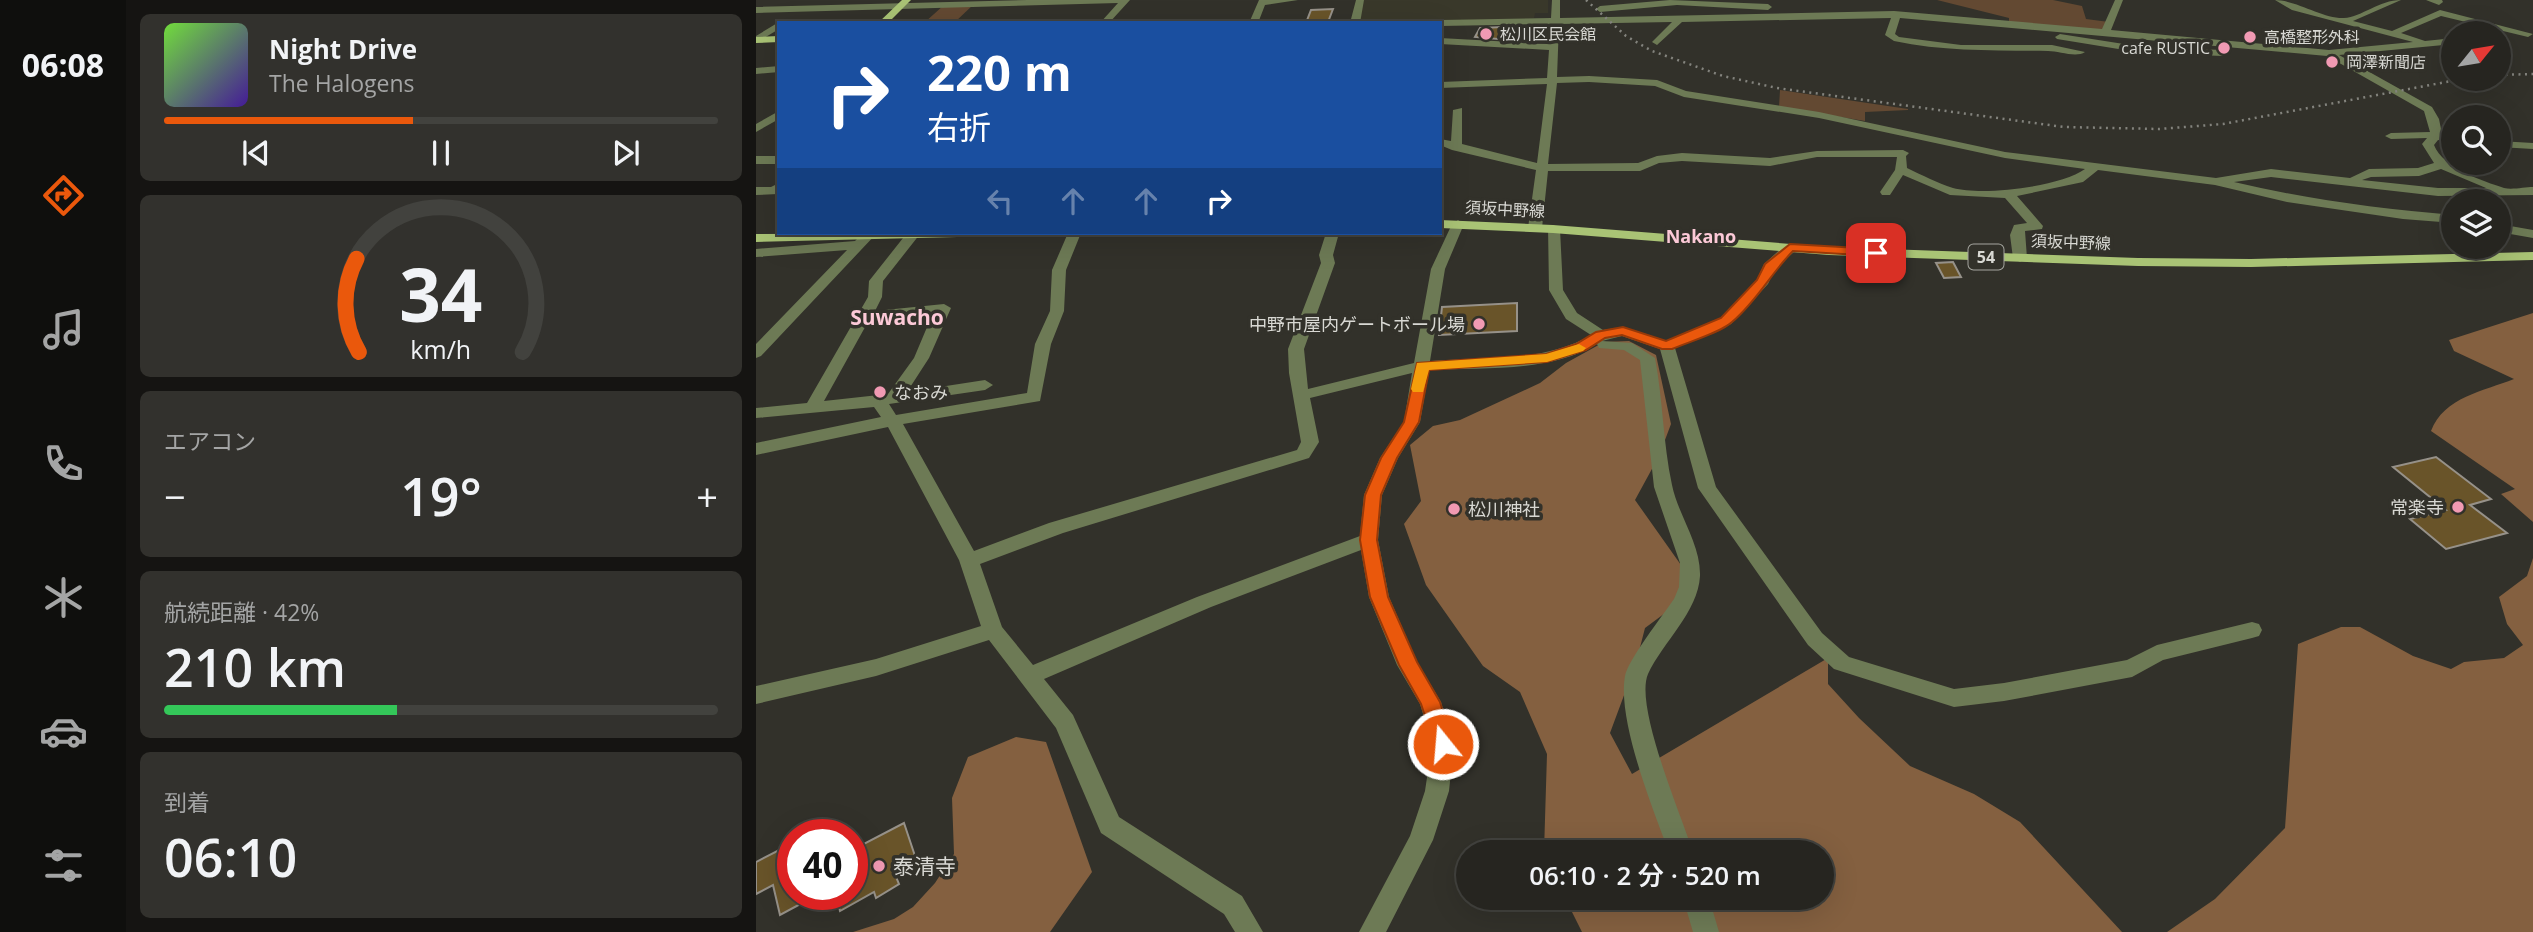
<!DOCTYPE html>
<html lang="ja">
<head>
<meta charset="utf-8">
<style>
	:root { --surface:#262520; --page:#32312d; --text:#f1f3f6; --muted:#a4a5a5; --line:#42423e; --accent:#ea580c }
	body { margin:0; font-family:"Open Sans","Noto Sans JP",sans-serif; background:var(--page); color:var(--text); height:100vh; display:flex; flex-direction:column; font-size:26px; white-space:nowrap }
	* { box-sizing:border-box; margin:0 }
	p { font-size:23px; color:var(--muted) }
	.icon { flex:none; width:38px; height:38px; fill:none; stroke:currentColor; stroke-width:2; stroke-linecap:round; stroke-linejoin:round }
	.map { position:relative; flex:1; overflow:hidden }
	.details { display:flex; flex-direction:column; gap:14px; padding:14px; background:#151412; width:630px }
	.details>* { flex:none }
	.banner { position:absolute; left:21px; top:21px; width:665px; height:214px; border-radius:0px; box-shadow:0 7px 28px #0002,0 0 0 2px var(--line); background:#1a4fa0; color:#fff; overflow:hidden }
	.needle { width:46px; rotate:60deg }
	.buttons { position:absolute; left:1685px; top:21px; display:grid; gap:14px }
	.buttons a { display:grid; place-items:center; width:70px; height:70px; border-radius:50%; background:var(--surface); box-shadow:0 7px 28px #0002,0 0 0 2px var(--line); font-size:35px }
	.speed { position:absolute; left:21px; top:819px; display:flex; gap:14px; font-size:35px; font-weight:700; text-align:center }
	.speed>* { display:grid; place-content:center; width:91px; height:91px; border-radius:50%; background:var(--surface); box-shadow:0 7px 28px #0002,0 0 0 2px var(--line); line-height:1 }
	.speed .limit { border:10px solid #d22; background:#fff; color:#111 }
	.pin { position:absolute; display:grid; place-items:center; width:60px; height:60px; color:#fff; margin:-30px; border-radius:14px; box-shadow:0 4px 10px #0006 }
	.me { position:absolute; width:77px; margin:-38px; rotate:343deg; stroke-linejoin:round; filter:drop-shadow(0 0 5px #0008) }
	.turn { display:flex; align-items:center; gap:24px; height:147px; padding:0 35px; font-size:32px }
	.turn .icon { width:91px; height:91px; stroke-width:2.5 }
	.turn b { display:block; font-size:49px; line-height:60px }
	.lanes { display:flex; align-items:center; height:66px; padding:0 35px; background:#0003; justify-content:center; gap:35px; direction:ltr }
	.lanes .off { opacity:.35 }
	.big { font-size:52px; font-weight:600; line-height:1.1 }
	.details .card { flex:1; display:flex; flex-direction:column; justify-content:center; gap:10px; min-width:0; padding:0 24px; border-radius:10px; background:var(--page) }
	.details .dial { align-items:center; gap:0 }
	.dial svg { height:182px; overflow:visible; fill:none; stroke:var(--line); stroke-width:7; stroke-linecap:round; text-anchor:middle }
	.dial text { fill:var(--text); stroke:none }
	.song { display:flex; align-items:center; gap:21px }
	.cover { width:84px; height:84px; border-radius:10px; background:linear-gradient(135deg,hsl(100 70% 55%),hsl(260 70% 35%)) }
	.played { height:7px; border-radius:4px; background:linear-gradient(90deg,var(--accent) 45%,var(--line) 45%) }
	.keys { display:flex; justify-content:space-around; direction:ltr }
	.heat { display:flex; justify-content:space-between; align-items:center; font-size:38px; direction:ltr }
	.charge { height:10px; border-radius:5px; background:linear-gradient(90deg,#34c759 42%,var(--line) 0) }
	.trip { position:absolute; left:700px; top:840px; width:378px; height:70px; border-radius:35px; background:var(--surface); box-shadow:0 7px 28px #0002,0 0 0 2px var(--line); font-weight:600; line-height:70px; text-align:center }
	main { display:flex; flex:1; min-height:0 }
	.tab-bar { display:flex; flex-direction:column; width:126px; justify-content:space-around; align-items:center; background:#0f0f0d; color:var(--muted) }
	.tab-bar .icon { width:49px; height:49px }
	.tab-bar .on { color:var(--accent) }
	.tab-bar b { font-size:32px; color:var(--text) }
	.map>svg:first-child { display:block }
	.built { fill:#39382a }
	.green { fill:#634932 }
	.forest { fill:#846040 }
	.building { fill:#695429; stroke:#969189; stroke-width:2 }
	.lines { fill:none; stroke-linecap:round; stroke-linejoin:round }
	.minor { fill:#6d7a55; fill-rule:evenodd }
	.major { fill:#a9c375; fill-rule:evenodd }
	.rail { stroke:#83837d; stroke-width:2.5; stroke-dasharray:2 4.5; stroke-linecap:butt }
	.route { fill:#ea580c; stroke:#983908; stroke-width:2 }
	.slow { fill:#f59e0b }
	.poi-dot { fill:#f19ab3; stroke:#32312a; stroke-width:2.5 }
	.labels { text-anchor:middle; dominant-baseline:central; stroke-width:7; stroke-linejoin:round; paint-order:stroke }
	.far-poi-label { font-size:16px; fill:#d8d8d3; stroke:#32312a; text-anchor:start }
	.far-street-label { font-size:16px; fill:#d8d8d3; stroke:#32312a }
	.shield { fill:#32312a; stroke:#a6a6a0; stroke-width:2 }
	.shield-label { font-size:16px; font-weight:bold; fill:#d8d8d3 }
	.far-quarter-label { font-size:18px; font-weight:bold; fill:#fcc9d7; stroke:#32312a }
	.poi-label { font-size:18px; fill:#d8d8d3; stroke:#32312a; text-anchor:end }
	.quarter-label { font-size:21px; font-weight:bold; fill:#fcc9d7; stroke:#32312a }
	.near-poi-label { font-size:21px; fill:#d8d8d3; stroke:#32312a; text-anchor:start }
</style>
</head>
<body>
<main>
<nav class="tab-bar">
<b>06:08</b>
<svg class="icon on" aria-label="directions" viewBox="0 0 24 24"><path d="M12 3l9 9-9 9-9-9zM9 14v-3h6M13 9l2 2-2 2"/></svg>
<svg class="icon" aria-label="music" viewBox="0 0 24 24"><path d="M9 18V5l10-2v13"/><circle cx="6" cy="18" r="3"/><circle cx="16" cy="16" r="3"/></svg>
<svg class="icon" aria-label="phone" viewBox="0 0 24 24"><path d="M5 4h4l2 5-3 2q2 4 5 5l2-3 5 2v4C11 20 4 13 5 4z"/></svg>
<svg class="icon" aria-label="climate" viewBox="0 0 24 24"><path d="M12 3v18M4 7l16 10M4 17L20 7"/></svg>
<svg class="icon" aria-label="car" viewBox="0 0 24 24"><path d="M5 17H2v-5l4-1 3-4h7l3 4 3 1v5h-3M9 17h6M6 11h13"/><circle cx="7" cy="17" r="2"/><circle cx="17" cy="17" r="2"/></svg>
<svg class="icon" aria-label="filters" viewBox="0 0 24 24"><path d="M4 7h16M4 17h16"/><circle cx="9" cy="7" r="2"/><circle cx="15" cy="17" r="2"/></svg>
</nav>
<section class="details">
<div class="card">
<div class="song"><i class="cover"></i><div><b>Night Drive</b><p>The Halogens</p></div></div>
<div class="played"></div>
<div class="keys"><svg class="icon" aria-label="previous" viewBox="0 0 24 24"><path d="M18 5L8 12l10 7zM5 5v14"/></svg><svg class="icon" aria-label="pause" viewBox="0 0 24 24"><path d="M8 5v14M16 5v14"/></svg><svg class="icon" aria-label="next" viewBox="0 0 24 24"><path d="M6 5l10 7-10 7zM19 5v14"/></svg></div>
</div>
<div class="card dial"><svg viewBox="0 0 100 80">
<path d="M14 69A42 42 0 1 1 86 69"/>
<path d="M14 69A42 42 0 0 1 13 28" stroke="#ea580c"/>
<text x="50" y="56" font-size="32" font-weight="700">34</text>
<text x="50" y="72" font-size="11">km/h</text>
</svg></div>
<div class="card"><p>エアコン</p>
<div class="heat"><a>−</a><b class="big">19°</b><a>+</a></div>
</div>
<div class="card"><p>航続距離 · 42%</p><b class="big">210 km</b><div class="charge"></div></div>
<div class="card"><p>到着</p><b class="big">06:10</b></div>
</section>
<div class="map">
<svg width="1777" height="932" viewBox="0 0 1777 932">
	<rect width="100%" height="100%" fill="#32312a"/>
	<path class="built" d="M607 0H792V13H779L778 18 770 19 602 22Z"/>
	<path class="green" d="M1181 0H1297L1326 6 1330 19 1353 22 1350 31 1253 22V18Z
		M218 4 198 23H168L188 5Z
		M1024 90 1152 109V110L1109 112V121L1023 107Z"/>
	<path class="forest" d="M1777 313V522L1745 494 1759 489 1675 431C1688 397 1728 391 1758 379L1698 351 1693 340Z
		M873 341 900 355 915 424 903 456 879 500 925 565 928 599 889 628 880 663 854 733 876 774 1072 658V684L1103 718 1154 766 1218 794 1264 822 1366 932H826L809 898H1066V852H788L791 754 764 692 727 666 670 585 648 524 665 501 654 445 677 426 704 420 784 383 810 363 848 342Z
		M1777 558V932H1411L1459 899 1529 828 1542 644 1585 627H1604L1657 656 1695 669 1708 662 1748 658 1767 645 1751 624 1743 597 1771 576Z
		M260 737 290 742 336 872 294 932H97L138 919 157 907 179 883 198 854 196 798 212 757Z"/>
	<path class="building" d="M577 9 572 22 550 23 555 10Z
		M747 27 742 39 719 37 724 28Z
		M1197 262 1205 277 1188 278 1180 263Z
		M761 303V331L683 335 686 307Z
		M1680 457 1735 499 1714 505 1751 533 1690 549 1654 519 1690 510 1637 467Z
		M148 823 160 859 138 872 143 884 120 898 118 892 84 911 80 894H96V850Z
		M37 843V894H63L24 915 17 885 0 894V862Z"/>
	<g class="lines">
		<path class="minor" d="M272 0H374L353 23H344L362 3 0 13V7Z
			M503 0H542L509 5 502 23H493Z
			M600 0H608L604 23H594Z
			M796 0H804V18L1138 11 1346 29 1359 0H1367L1355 30 1573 50 1657 42 1536 10 1519 0C1540 0 1568 19 1588 18 1606 17 1623 0 1645 0L1597 21 1636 31 1684 10 1777 34 1772 37 1685 16 1645 33 1669 41 1698 38V44L1583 55 1676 107 1683 119 1686 134 1698 136V142L1682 140 1678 145C1687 168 1727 181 1748 188 1756 190 1769 187 1777 187V195L1682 196 1515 177 1478 182C1550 199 1623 209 1698 215V223L1647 219 1531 202 1459 185 1342 170 1327 182 1261 196 1287 226 1286 229 1269 231 1271 258 1264 262 1257 258 1254 235 1258 225 1271 223 1249 198 1194 195 1147 175 1134 195H1126L1124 192 1139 170 1141 157H1061L1014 166 926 161 903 163 884 171H792L786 228 779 232 772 228 780 170 696 150 684 145V139L695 141 697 110 706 108V144L781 163 791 84 684 88V82L791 78 793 50 684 44V38L793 44 794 24 684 26V23H680L684 20 795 18ZM1135 18 1129 35 1138 41C1189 52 1240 50 1292 51 1303 51 1320 58 1329 52L1296 45H1205L1143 37 1139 34 1144 18 1571 56 1668 111 1674 132 1635 133 1629 136 1635 139 1671 138 1666 144 1678 163 1662 168 1613 169 1594 178 1515 169 1460 178 1249 152 1063 112 930 91 901 80 833 76 801 77 803 24 916 22 896 42 901 45 926 22ZM833 82 899 86 928 97 1063 118 1249 158 1329 169C1304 187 1227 196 1197 188 1181 183 1166 175 1151 168L1150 156 1153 153 1147 150 1061 151 1014 158 926 153 901 156 882 163 792 164 801 83ZM1685 169 1730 188H1682L1606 180 1615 177 1663 176Z
			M914 0 1012 4 1016 7 1012 10 921 5 844 12 840 9 844 6Z
			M1670 0H1686L1687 2 1683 5Z
			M23 22V29L0 43V36Z
			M1304 34 1387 47 1467 50 1472 53 1467 56 1387 53 1301 39 1299 37Z
			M23 66V72L0 74V68Z
			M23 111V119L0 132V124Z
			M1743 141 1777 143V149L1743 147Z
			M0 156H23V164H0Z
			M23 183 22 194 0 195V187H15Z
			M702 220 708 224 689 269 674 361C727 357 788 363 835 335L810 319 793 290 792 226 797 225 804 229 807 290 821 313 847 330 867 327 910 341 965 318 1001 280 1008 264 1029 245H1039V251L1019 269 1012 284 975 324 919 348 960 487 1066 633 1093 657 1198 689 1248 683 1371 660 1401 645 1496 622 1503 624 1506 630 1503 636 1496 638 1407 660 1376 677 1248 701 1198 707 1078 669 1052 645 942 488 904 349 866 336 846 341 876 343 899 358C907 400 907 443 916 485 922 515 945 544 944 576 942 612 907 642 892 674 878 706 926 817 937 852H913C897 809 861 721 869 676 872 660 907 615 918 599L923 587 924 563 898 487 884 360 868 350 843 348 841 344C793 373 727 367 673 370L664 422 642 458 626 495 622 540 633 597 661 662 685 702 698 744 693 791 677 840 630 932H603L654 836 669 791 676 744 664 704 641 665 613 597 605 550 455 607 288 679 317 715 363 817 486 896 507 932H479L468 914 345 833 300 728 233 640 120 676 0 704V686L120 659 225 626 203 560 132 427 0 455V443L125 417 118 407 0 418V408L51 403 112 297 113 281 151 233 164 234 127 281 126 297 119 311 188 304 195 308 173 358 151 392 229 380 237 385 229 390 133 404 140 415 271 393 279 344 294 311 296 270 312 233H325L310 270 308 311 295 344 284 401 147 424 218 551 293 523 541 450 545 442 533 373 532 349 565 263 563 255 570 233H583L577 255 579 263 548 349 552 389 658 363 675 269 696 224ZM177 313 158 358 132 394 68 401 113 320ZM656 373 648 422 624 458 608 495 604 536 441 597 277 665 246 627 224 564 307 533 553 458 563 442 554 398Z
			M1743 224 1777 230V238L1743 232Z
			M107 233H121L5 356 0 358V344L91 250 0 257V249L99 241Z
			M927 898H953L963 932H937Z"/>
		<path class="major" d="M146 0H155L132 23H122Z
			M23 36V42L0 43V37Z
			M684 220 797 225 1073 247 1382 258 1495 259 1777 252V260L1495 267 1382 266 1073 255 797 233 684 228Z
			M208 233 201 237 0 242V234Z"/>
		<path class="rail" d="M830 0 870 36 896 51 967 76 1021 88 1308 127 1403 129 1467 124 1706 79
			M1743 75 1777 74"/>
	</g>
	<path class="route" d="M1034 244 1120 249 1126 253 1120 256 1037 251C1015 273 1001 301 976 322 964 333 932 342 916 349H906L866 335 849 338 830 350 791 362 673 370 663 422 641 458 625 495 621 540 632 597 661 662 684 702 697 744 694 750 687 753 680 750 665 704 643 665 614 597 604 540 609 495 625 458 648 422 661 363 790 354 820 344 840 332 867 327 910 341 965 318 1001 280 1009 264Z"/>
	<path class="slow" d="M823 344 830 348 827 351 791 362 673 370 667 392H657L655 389 661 363 790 354Z"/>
	<g class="poi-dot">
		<circle cx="730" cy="34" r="7"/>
		<circle cx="1494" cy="37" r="7"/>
		<circle cx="1468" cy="48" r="7"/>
		<circle cx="1576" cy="62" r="7"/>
		<circle cx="723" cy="324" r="7"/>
		<circle cx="124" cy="392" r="7"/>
		<circle cx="1702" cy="507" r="7"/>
		<circle cx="698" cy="509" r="7"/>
		<circle cx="123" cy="866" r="7"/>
	</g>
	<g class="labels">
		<g class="far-poi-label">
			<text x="744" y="34">松川区民会館</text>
			<text x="1508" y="37">高橋整形外科</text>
			<text x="1454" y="48" text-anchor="end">cafe RUSTIC</text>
			<text x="1590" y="62">岡澤新聞店</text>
		</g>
		<g class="far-street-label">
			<text transform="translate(749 209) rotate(3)">須坂中野線</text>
			<text transform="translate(1315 242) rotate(2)">須坂中野線</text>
		</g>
		<rect class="shield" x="1212.5" y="244.5" width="35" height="25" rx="5"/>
		<g class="shield-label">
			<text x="1230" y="257">54</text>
		</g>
		<g class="far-quarter-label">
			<text x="945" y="236">Nakano</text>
		</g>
		<g class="poi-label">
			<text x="709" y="324">中野市屋内ゲートボール場</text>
			<text x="138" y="392" text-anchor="start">なおみ</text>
			<text x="1688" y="507">常楽寺</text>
			<text x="712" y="509" text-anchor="start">松川神社</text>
		</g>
		<g class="quarter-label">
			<text x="141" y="317">Suwacho</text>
		</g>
		<g class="near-poi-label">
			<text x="137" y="866">泰清寺</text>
		</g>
	</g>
</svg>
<div class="buttons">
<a><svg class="needle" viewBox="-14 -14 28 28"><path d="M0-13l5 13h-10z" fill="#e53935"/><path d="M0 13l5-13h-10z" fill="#a4a5a5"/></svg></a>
<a><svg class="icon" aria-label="search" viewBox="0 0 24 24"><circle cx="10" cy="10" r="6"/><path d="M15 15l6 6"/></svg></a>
<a><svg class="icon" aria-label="layers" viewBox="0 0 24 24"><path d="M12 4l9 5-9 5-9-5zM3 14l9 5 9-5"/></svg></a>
</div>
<div class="speed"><div class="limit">40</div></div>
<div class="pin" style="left:1120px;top:253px;background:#d93025"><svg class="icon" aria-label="arrive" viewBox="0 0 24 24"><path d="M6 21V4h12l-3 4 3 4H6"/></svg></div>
<svg class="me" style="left:687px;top:744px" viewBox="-20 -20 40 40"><circle r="17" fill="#ea580c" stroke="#fff" stroke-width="3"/><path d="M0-11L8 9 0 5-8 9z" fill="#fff"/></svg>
<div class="trip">06:10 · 2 分 · 520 m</div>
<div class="banner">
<div class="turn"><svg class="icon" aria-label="right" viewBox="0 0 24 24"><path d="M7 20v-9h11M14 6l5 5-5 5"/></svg><div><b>220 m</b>右折</div></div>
<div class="lanes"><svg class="icon off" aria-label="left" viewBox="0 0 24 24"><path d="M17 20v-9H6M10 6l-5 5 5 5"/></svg><svg class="icon off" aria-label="ahead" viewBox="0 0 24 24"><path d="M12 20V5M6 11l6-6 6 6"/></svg><svg class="icon off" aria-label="ahead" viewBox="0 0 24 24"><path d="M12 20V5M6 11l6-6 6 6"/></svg><svg class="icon" aria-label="right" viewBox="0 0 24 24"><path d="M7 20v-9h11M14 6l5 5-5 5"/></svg></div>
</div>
</div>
</main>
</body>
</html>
